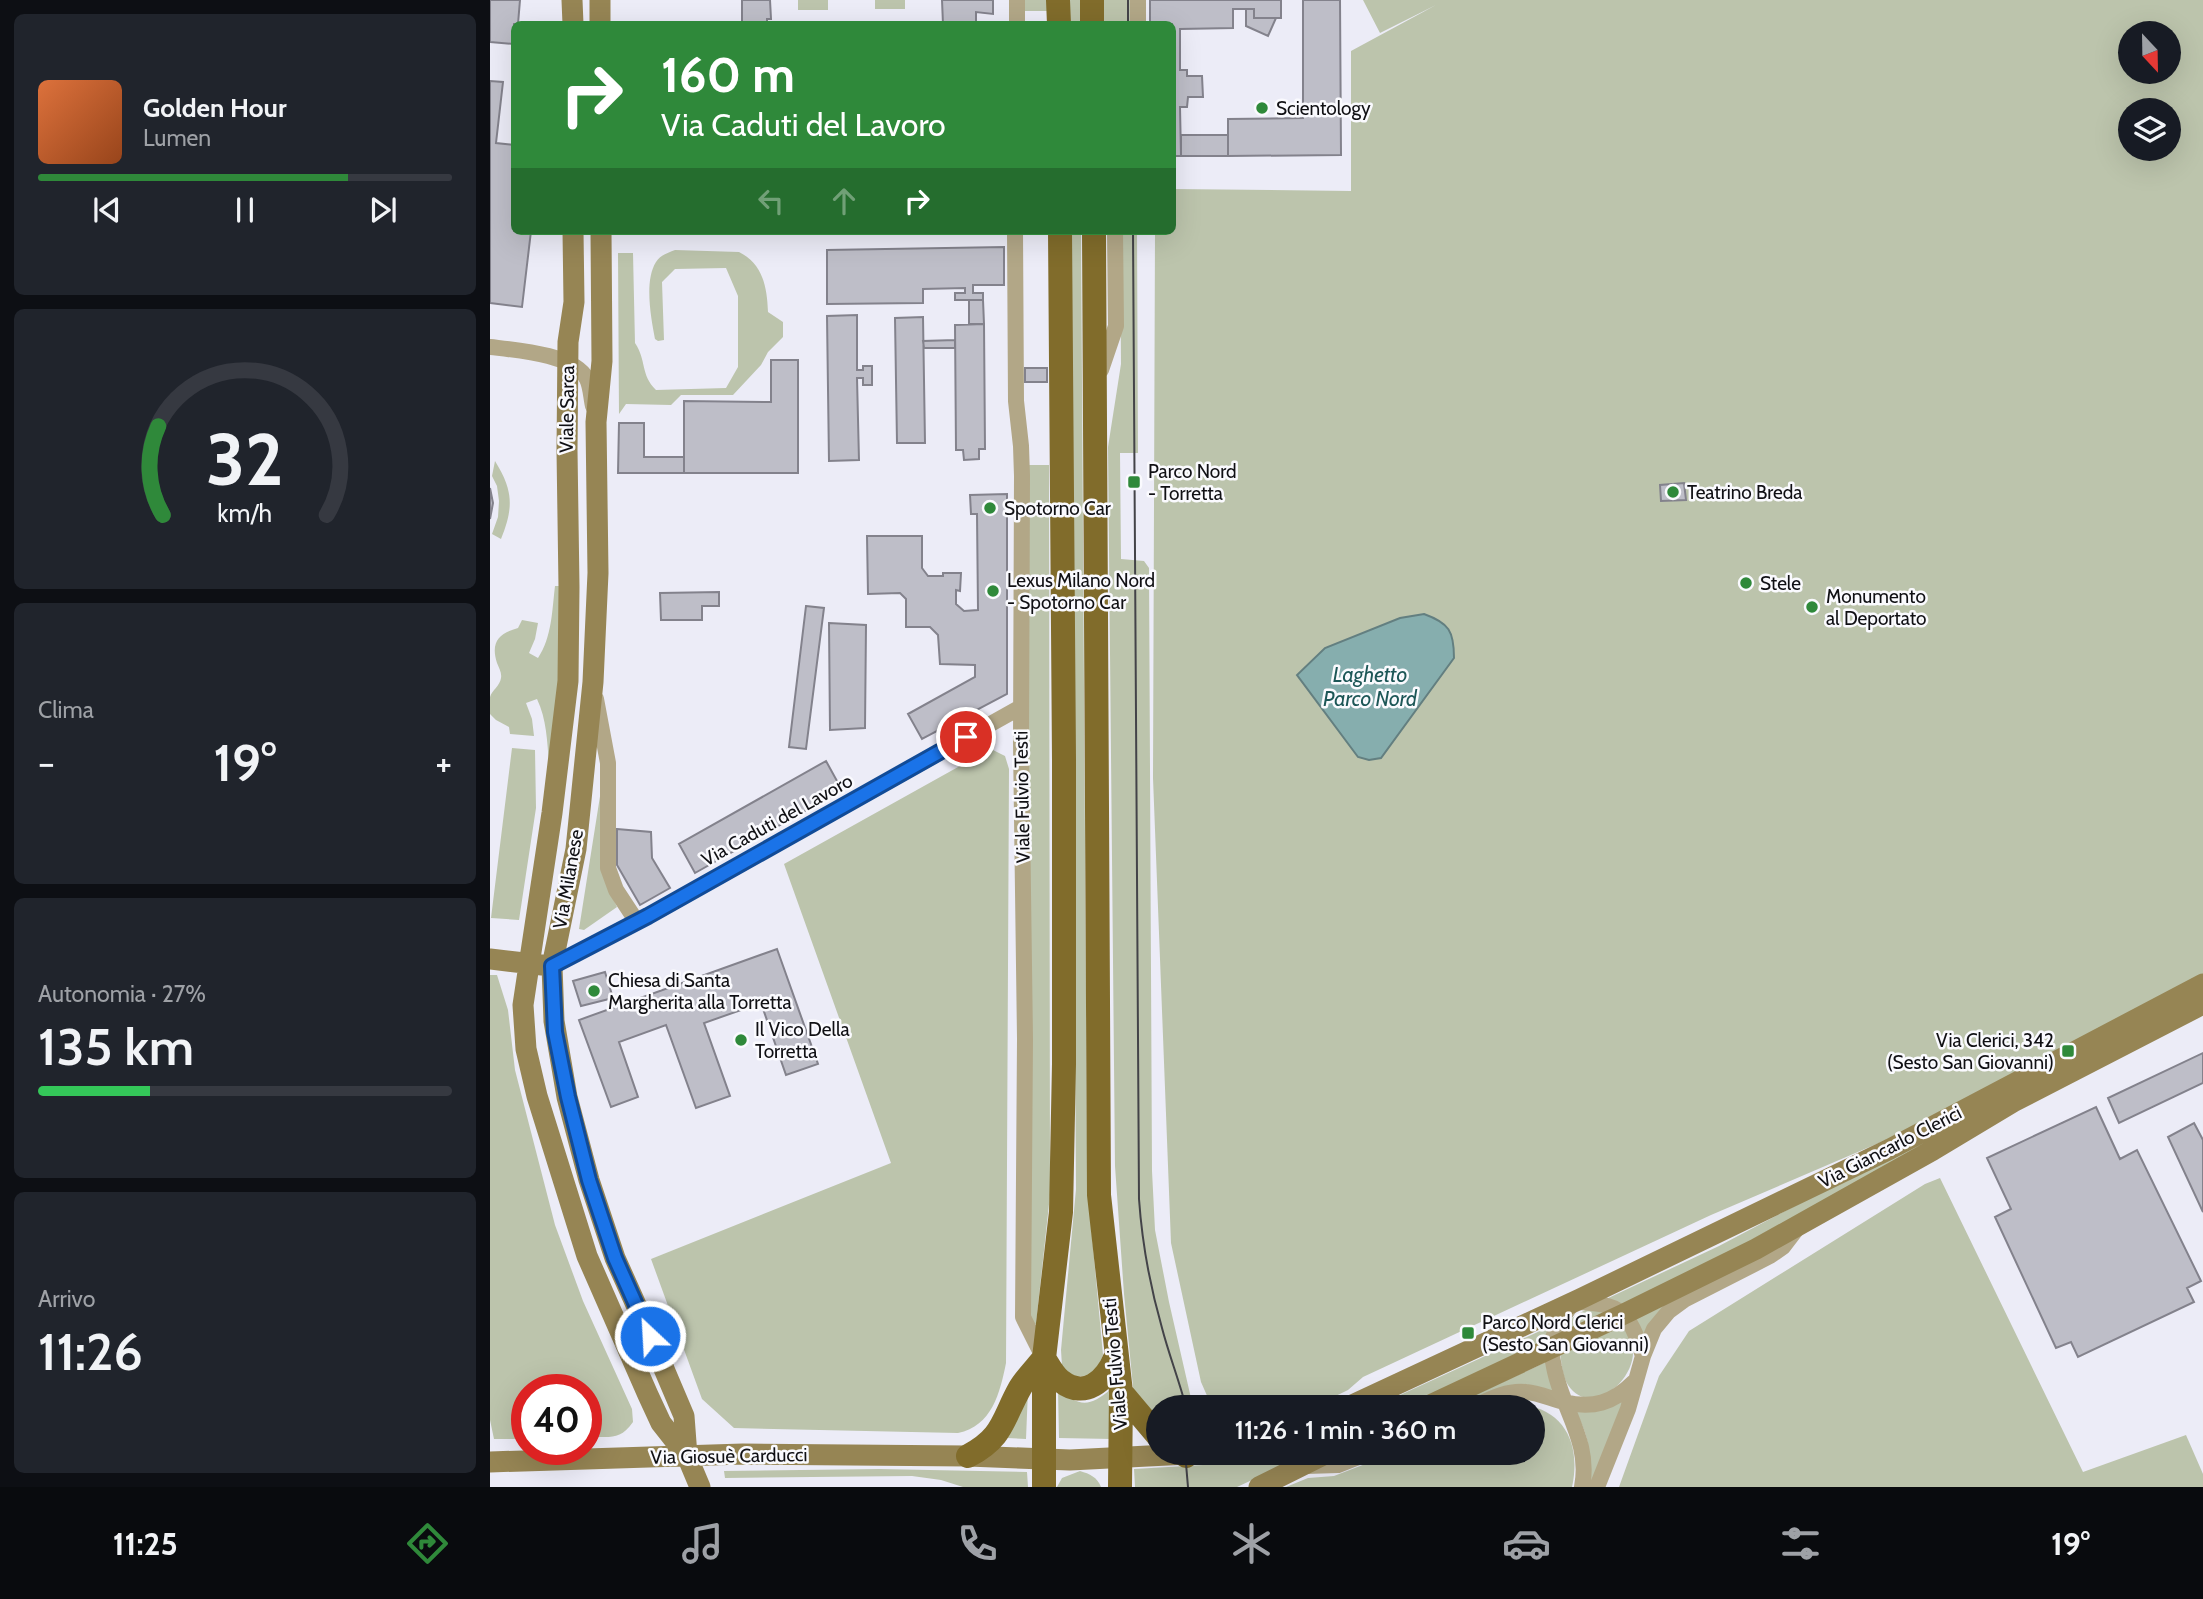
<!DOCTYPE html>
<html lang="it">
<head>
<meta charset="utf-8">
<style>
	:root { --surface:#171b24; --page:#20242c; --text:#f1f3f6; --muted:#9ea1a6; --line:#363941; --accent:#2f893a }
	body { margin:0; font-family:Cabin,sans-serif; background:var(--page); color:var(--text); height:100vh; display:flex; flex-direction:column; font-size:26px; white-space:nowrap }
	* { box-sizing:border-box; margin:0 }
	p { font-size:23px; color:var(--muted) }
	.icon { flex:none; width:38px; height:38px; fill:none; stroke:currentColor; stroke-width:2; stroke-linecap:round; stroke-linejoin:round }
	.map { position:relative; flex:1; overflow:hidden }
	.sheet { display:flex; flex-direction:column; gap:14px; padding:14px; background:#0d0f14; width:490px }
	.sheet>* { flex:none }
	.top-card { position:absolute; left:21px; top:21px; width:665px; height:214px; border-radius:10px; box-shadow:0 7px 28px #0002; background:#2f893a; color:#fff; overflow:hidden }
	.needle { width:46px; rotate:158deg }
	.controls { position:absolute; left:1628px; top:21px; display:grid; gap:14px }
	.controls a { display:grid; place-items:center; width:63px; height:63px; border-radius:50%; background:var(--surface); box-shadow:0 7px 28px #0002; font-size:35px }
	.speed { position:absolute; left:21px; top:1374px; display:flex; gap:14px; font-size:35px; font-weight:700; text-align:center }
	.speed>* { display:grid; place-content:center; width:91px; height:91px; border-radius:50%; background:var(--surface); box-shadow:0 7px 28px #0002; line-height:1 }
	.speed .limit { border:10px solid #d22; background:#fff; color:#111 }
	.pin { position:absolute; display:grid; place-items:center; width:60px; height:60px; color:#fff; margin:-30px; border:4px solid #fff; border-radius:50%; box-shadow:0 2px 7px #0007 }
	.me { position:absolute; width:77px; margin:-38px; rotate:335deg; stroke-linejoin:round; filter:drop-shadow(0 0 5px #0008) }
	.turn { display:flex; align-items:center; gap:24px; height:147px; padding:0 35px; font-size:32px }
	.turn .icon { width:91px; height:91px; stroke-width:2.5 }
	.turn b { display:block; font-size:49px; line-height:60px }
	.lanes { display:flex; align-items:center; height:66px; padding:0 35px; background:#0003; justify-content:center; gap:35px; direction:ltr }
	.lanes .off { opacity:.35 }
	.big { font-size:52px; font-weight:600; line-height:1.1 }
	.sheet .widget { flex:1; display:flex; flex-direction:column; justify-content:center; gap:10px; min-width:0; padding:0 24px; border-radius:10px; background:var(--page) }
	.sheet .dial { align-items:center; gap:0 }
	.dial svg { height:182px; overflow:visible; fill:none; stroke:var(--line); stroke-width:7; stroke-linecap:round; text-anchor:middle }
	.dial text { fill:var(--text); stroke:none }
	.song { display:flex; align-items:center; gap:21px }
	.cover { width:84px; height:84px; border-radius:10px; background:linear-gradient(135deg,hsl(20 70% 55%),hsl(20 70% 35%)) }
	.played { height:7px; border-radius:4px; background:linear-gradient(90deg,var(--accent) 75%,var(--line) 75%) }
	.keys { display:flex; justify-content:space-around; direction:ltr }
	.heat { display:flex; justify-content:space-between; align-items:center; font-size:38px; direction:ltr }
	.charge { height:10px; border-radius:5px; background:linear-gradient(90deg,#34c759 27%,var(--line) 0) }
	.trip { position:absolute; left:656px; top:1395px; width:399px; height:70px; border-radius:35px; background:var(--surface); box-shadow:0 7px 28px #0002; font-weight:600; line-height:70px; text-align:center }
	.tab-bar { display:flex; height:112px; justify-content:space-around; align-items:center; background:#090b0e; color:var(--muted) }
	.tab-bar .icon { width:49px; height:49px }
	.tab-bar .active { color:var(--accent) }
	.tab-bar b { font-size:32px; color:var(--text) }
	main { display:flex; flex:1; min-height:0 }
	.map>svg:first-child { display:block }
	.green { fill:#bcc4ac; fill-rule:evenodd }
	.water { fill:#86aeae; stroke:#637f80; stroke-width:2 }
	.building { fill:#bebec8; stroke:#83828c; stroke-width:2 }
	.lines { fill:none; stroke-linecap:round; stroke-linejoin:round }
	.street { stroke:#b2a787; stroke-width:16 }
	.secondary { stroke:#968554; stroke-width:21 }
	.primary { stroke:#816c2b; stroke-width:24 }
	.tram { stroke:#434348; stroke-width:2 }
	.route-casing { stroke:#114b97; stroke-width:18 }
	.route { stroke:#1a73e8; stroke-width:12 }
	.poi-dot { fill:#2f893a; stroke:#fafafe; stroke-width:2.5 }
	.labels { text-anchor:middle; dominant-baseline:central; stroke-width:5; stroke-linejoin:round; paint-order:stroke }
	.poi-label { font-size:19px; fill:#101014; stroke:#fafafe; text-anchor:start }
	.street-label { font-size:19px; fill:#101014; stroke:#fafafe }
	.water-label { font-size:21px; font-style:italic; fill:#1d5757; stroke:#fafafe }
</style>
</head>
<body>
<main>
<section class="sheet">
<div class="widget">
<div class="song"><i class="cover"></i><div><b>Golden Hour</b><p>Lumen</p></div></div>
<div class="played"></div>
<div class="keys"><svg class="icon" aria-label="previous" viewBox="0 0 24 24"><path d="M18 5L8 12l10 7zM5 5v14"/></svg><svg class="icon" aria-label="pause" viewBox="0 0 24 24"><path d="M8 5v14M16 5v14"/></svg><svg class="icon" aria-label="next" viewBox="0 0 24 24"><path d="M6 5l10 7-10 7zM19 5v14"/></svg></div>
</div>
<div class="widget dial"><svg viewBox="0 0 100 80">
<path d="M14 69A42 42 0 1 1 86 69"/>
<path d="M14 69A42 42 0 0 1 12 30" stroke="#2f893a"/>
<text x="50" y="56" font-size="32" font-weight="700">32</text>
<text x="50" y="72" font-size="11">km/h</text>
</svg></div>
<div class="widget"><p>Clima</p>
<div class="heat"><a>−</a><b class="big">19°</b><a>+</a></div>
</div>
<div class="widget"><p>Autonomia · 27%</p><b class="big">135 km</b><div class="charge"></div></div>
<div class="widget"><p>Arrivo</p><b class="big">11:26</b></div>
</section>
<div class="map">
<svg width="1713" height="1487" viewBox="0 0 1713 1487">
	<rect width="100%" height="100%" fill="#ececf7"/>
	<path class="green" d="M308 0H338V10H308Z
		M385 0H415V9H385Z
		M534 0H557V11H534Z
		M579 0H590V24H580Z
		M614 0H643V24H614Z
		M873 0H1713V975L1433 1124 1221 1215 873 1377 858 1390 823 1407H722L711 1382 681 1243 663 778 665 231H682L683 189 861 191V51L946 5 890 33ZM1640 33H1678V72H1640ZM1640 110H1678V149H1640Z
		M580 231H591L597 1143 600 1214 613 1355 605 1375 581 1377 572 1366 571 1350 586 1189Z
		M630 231H647L648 453H630L631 559 654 561 659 568 662 1171 665 1230 679 1302 703 1407H668V1425L644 1397 634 1294 625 1166 618 447 631 364Z
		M185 250 249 252C273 264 277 287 278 312L293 322V337L278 352 271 365 243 395H191L181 405 136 404 129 414 128 253H143L145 343C157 361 150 374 166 390L236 388 248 367V296L236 268 185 269 172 282 174 340 168 341 165 339C161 318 154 281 166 262 170 255 178 253 185 250Z
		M5 461C23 490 24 507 11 539L2 534 8 517 9 501 7 486 2 476Z
		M538 465H559L560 1195 546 1324H541Z
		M65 586H70L69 677 60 773C57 747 58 722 47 699L36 703 42 719 44 736 20 734 19 727 6 720 0 714C0 709 0 702 0 697 2 690 10 686 11 678 12 673 9 668 7 663 0 641 10 633 28 628L32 620 48 623 45 639 39 653 48 658C62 637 62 611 65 586Z
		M22 748 45 750 46 808 29 920 1 918Z
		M503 750 515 756 519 769 516 1363C510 1393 502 1426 468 1433L244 1428 212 1399 161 1259 401 1163 294 864 495 752Z
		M111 790 116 883 127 907 94 930 89 929Z
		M0 975H7L18 1010 25 1070 65 1225 93 1301 142 1409 143 1422C129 1442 118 1436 96 1437V1390H37V1439H4L0 1420Z
		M1713 990 1222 1262 1129 1307 1114 1300 1229 1246Z
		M1450 1178 1593 1472 1696 1435 1713 1474V1487H1129L1169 1376 1199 1331 1435 1184Z
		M1173 1306 1154 1337 1146 1319Z
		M1098 1309 1120 1312 1069 1335C1076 1322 1084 1315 1098 1309Z
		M1135 1324C1138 1332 1142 1342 1143 1350 1145 1382 1100 1418 1078 1385 1072 1376 1072 1364 1070 1354Z
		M1063 1325 1058 1340 916 1407H884Z
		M1056 1362 1065 1392 1012 1388 971 1407H959Z
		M621 1389 622 1439 569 1438 568 1390C590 1407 600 1407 621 1389Z
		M538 1390 536 1439 517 1438Z
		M1134 1401 1103 1487H1098C1102 1456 1100 1438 1085 1410Z
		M1021 1404C1072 1404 1092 1441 1082 1487H796L818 1478 844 1476 904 1453 1043 1452V1407H1010Z
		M775 1453H820L747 1487H645L644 1469 730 1464Z
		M389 1469 537 1472 538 1487H473L451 1480 422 1476 235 1478 234 1471Z
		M590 1471C600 1474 607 1477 611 1487H567L572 1478Z"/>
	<path class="water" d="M934 614C959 623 964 631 964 658L891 758 879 760 868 757 807 675 835 648 910 618Z"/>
	<path class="building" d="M0 0H30L28 24H24V44L0 42Z
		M252 0H280L281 19H277V24H252Z
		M452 0H503V14L486 12V24H453Z
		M660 0H791V18H764V9H743V28L690 29V70H697V76H712L713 97H698L697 107H690L691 156H682V24H660Z
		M813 0H850L851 155 738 156V119L813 118Z
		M756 9H764V18H786L778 36 756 26Z
		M0 81 13 82 6 143 24 145V231H41L32 307 0 303Z
		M691 135H738V156H691Z
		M514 247V285H483V293H493V300H465V293H475V288L433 289V303L337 304V250Z
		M479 300H493L494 324H479Z
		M367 315V370H373V366H382V385H373V378H367L369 460 339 461 337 316Z
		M433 317 435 443H407L405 318Z
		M494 324 495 449H489V459L474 460 473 450H466L465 325Z
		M465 340V348H434L433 341Z
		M281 360H308V473H194V401L281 402Z
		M535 368H557V382H535Z
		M129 423H154V457H194V473H128Z
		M1194 483 1196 500 1171 501 1170 485Z
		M0 488 3 503 0 519Z
		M517 494V694L432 739 418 714 485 677V665L450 664 448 635 440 627H416V599L410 593 378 594 377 536H432V568L438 576H453V573H471L470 591 466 590V604L474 611 488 610 487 514H481L480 495Z
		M229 592V606H212V620H171L170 593Z
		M316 606 334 608 316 749 299 747Z
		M339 623 376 625 375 728 340 730Z
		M336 761 352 790 205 873 189 844Z
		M127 829 161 832 162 858 180 888 150 905 127 865Z
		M287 949 328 1064 296 1075 271 1003 214 1023 240 1096 206 1108 176 1025 129 1042 148 1097 121 1107 89 1020Z
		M115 972 123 998 91 1006 83 981Z
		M1713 1053V1083L1629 1123 1618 1098Z
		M1606 1107 1630 1159 1647 1150 1711 1281 1697 1288 1704 1302 1588 1357 1581 1342 1566 1348 1505 1217 1521 1209 1497 1158Z
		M1704 1123 1713 1140V1212L1678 1137Z"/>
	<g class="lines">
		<path class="street" d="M527 0V24
			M648 0V24
			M525 231 526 401 531 446 532 476 531 743 535 1039 533 1317 553 1357
			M0 347C25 350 84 354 97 379 101 387 101 398 103 406
			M611 370 626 326 625 231
			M106 699 118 763V868L126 890 147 922
			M62 966 158 916 531 707
			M983 1407C1000 1399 1017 1390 1036 1392 1050 1393 1061 1399 1074 1402 1103 1409 1123 1403 1144 1382
			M816 1466 848 1465 881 1452
			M1092 1487C1101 1441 1072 1410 1064 1367 1063 1360 1060 1352 1061 1346 1064 1329 1074 1316 1083 1302 1131 1303 1139 1311 1153 1356
			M1107 1487 1138 1409 1153 1356 1164 1329 1179 1311 1194 1300 1280 1256 1293 1247 1306 1230"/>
		<path class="secondary" d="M82 0 83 24
			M110 0V24
			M83 231 84 302 78 342 77 450 79 587 78 681 62 813 33 1005 36 1049 47 1096 97 1256 158 1395 171 1423 197 1456 210 1487
			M111 231 112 361 106 422 108 573 103 682 86 849 62 966 64 1021 77 1097 99 1180 125 1258 160 1336 194 1416 197 1456
			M0 959 52 965
			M858 1407 1090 1299 1400 1149 1713 984
			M936 1407 1134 1314 1266 1249 1443 1150 1523 1102 1713 1004
			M0 1462 253 1454 478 1456 580 1460 736 1452
			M769 1487 839 1452"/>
		<path class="primary" d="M568 0 569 24
			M602 0V24
			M604 231 609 1195 631 1392 630 1487
			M554 1358C559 1366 564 1376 571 1381 595 1400 616 1380 625 1358
			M631 1392 668 1436
			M691 1452 696 1456
			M478 1456C514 1437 512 1420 530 1388 536 1378 546 1368 554 1358
			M554 1487V1358L571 1212 574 1064V759L570 231"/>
		<path class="tram" d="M638 0V24
			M643 231 649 1199C652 1242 660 1286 672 1328 679 1355 689 1380 696 1407
			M695 1452 698 1487"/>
	</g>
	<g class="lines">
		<g class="route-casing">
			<path id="route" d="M160 1336 125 1258 99 1180 78 1097 65 1032 62 966 158 916 476 737"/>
		</g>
		<use href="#route" class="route"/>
	</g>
	<g class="poi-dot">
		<circle cx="772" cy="108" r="7"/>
		<rect x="637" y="475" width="14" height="14" rx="3.5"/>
		<circle cx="1183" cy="492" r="7"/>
		<circle cx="500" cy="508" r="7"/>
		<circle cx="1256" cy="583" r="7"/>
		<circle cx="503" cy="591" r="7"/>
		<circle cx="1322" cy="607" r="7"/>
		<circle cx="104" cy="991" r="7"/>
		<circle cx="251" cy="1040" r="7"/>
		<rect x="1571" y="1044" width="14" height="14" rx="3.5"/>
		<rect x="971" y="1326" width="14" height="14" rx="3.5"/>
	</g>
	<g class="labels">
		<g class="poi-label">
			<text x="786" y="108">Scientology</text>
			<text x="658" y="471">Parco Nord<tspan x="658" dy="22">- Torretta</tspan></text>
			<text x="1197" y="492">Teatrino Breda</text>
			<text x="514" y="508">Spotorno Car</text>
			<text x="517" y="580">Lexus Milano Nord<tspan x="517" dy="22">- Spotorno Car</tspan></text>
			<text x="1270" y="583">Stele</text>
			<text x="1336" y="596">Monumento<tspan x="1336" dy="22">al Deportato</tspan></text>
			<text x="118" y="980">Chiesa di Santa<tspan x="118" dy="22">Margherita alla Torretta</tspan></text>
			<text x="265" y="1029">Il Vico Della<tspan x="265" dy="22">Torretta</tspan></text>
			<text x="1564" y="1040" text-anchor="end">Via Clerici, 342<tspan x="1564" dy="22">(Sesto San Giovanni)</tspan></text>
			<text x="992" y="1322">Parco Nord Clerici<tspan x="992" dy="22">(Sesto San Giovanni)</tspan></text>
		</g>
		<g class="street-label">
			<text transform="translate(77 409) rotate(-89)">Viale Sarca</text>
			<text transform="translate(532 797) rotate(-91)">Viale Fulvio Testi</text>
			<text transform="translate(287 820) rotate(-29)">Via Caduti del Lavoro</text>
			<text transform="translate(78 879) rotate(-80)">Via Milanese</text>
			<text transform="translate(1400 1147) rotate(-27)">Via Giancarlo Clerici</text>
			<text transform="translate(625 1364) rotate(-95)">Viale Fulvio Testi</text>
			<text transform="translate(239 1456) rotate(-1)">Via Giosuè Carducci</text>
		</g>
		<g class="water-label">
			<text x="880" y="674">Laghetto<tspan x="880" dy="24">Parco Nord</tspan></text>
		</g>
	</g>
</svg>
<div class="controls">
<a><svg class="needle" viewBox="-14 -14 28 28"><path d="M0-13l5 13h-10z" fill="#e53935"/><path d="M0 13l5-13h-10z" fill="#9ea1a6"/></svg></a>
<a><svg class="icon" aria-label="layers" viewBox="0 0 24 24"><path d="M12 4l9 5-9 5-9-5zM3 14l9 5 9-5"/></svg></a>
</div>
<div class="speed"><div class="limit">40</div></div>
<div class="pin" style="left:476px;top:737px;background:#d93025"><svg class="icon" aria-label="arrive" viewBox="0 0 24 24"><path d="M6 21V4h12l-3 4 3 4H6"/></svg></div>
<svg class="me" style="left:160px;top:1336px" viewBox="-20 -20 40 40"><circle r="17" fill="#1a73e8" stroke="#fff" stroke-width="3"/><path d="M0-11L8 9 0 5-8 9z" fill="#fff"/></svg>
<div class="trip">11:26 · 1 min · 360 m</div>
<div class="top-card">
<div class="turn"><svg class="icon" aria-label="right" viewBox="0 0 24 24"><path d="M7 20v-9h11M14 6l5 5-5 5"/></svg><div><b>160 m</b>Via Caduti del Lavoro</div></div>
<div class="lanes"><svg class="icon off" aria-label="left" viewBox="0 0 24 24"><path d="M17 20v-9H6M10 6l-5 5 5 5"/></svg><svg class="icon off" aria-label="ahead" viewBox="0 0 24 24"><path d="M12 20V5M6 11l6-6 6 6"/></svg><svg class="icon" aria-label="right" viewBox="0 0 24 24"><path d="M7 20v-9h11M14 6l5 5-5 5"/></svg></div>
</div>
</div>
</main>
<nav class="tab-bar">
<b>11:25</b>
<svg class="icon active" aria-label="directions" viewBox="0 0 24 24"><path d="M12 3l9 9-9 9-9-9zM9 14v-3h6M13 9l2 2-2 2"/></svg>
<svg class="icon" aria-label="music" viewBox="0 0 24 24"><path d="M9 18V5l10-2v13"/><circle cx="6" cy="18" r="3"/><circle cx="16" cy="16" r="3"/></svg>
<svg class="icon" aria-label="phone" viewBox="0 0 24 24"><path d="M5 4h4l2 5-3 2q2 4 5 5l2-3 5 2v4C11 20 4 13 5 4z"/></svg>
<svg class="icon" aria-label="climate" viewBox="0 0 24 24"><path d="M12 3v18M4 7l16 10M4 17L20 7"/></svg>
<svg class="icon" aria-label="car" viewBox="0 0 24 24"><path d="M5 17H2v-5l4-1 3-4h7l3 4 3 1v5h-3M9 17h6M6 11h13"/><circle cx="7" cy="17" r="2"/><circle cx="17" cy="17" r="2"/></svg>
<svg class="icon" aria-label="filters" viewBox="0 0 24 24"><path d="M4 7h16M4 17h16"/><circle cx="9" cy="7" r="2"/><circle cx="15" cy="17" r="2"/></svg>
<b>19°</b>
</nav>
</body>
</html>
